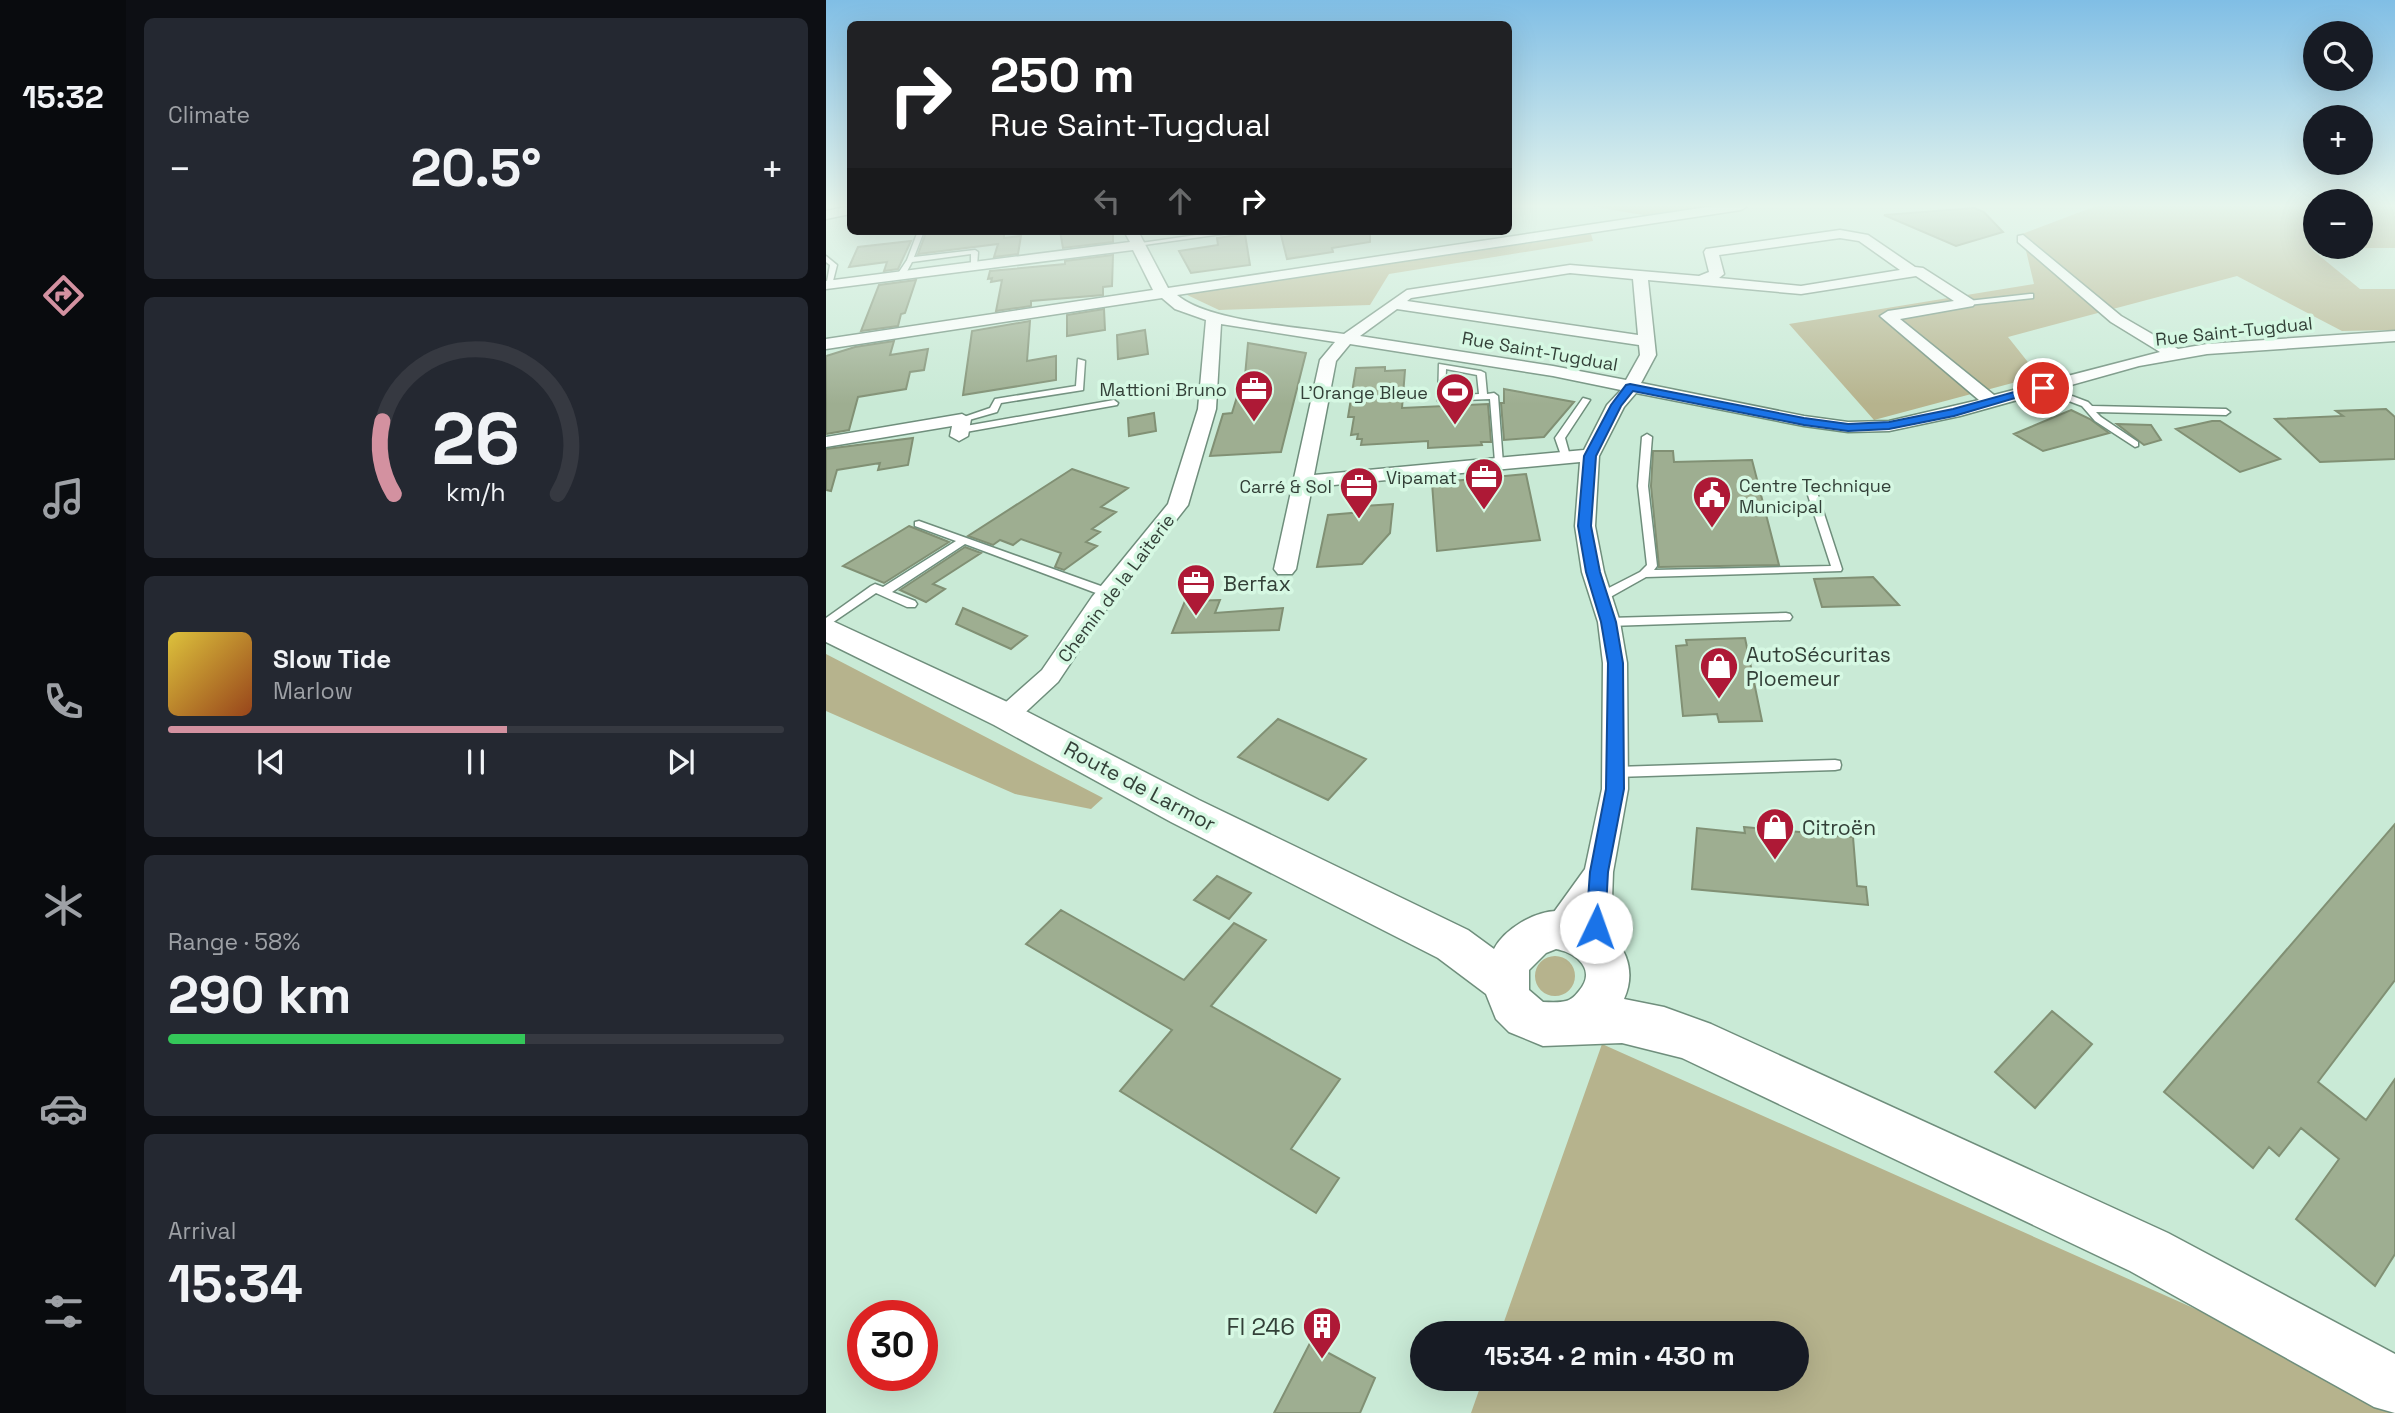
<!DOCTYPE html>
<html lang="en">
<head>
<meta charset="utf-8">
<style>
	:root { --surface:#171b24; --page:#242831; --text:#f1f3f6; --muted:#9ea1a6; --line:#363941; --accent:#d391a0 }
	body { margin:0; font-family:"Space Grotesk",sans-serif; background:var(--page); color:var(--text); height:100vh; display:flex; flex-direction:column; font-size:26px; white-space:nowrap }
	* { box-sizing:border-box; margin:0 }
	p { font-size:23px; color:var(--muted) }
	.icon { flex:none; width:38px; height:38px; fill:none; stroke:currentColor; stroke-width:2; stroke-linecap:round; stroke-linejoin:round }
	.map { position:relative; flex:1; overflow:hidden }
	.panel { display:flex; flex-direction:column; gap:18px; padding:18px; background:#0d0f14; width:700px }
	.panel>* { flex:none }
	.guide { position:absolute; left:21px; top:21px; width:665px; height:214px; border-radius:10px; box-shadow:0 7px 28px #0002; background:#202124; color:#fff; overflow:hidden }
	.controls { position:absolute; left:1477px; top:21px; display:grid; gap:14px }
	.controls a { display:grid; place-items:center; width:70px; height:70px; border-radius:50%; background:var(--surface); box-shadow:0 7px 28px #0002; font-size:35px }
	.speed { position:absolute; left:21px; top:1300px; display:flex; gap:14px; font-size:35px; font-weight:700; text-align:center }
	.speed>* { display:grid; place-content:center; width:91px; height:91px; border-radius:50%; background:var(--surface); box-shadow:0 7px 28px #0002; line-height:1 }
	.speed .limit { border:10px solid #d22; background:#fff; color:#111 }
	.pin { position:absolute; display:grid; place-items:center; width:60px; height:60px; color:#fff; margin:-30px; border:4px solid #fff; border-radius:50%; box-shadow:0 2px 7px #0007 }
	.me { position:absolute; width:77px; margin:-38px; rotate:3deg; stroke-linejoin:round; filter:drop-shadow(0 0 5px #0008) }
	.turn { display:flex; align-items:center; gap:24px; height:147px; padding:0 28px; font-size:32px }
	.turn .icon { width:91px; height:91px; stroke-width:2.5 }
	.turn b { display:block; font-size:49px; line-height:60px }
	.lanes { display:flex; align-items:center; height:66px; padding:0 28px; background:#0003; justify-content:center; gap:35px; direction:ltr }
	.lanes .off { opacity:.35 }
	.big { font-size:52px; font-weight:600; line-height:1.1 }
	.panel .card { flex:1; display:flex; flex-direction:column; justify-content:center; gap:10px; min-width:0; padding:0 24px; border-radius:10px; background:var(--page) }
	.panel .dial { align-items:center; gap:0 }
	.dial svg { height:182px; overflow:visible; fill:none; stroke:var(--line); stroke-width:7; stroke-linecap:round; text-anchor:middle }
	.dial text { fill:var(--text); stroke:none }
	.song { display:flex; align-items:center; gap:21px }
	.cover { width:84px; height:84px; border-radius:10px; background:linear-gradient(135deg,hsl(50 70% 55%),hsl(20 70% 35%)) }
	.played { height:7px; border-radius:4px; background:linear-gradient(90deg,var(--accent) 55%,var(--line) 55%) }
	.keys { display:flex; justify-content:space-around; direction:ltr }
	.heat { display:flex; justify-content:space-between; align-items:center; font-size:38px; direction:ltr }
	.charge { height:10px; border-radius:5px; background:linear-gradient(90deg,#34c759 58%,var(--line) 0) }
	.trip { position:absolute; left:584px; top:1321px; width:399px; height:70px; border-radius:35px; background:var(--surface); box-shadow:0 7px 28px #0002; font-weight:600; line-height:70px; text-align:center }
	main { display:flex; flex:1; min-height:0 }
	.tab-bar { display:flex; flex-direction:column; width:126px; justify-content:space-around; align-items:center; background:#090b0e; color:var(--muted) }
	.tab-bar .icon { width:49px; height:49px }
	.tab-bar .on { color:var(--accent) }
	.tab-bar b { font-size:32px; color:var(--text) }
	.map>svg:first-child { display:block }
	.green { fill:#b6b38d }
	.building { fill:#9eae91; stroke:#819074; stroke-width:2 }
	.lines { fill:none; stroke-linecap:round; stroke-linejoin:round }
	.lane-casing { stroke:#6f8e7c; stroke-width:3 }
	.street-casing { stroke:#6f8e7c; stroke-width:3 }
	.secondary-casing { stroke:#6f8e7c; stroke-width:3 }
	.lane { fill:#fff; fill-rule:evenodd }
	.street { fill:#fff; fill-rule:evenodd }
	.secondary { fill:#fff; fill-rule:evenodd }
	.route { fill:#1a73e8; stroke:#114b97; stroke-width:2 }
	.labels { text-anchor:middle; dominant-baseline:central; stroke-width:7; stroke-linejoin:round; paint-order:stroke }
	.far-street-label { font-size:18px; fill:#334038; stroke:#d6f8e3 }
	.far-poi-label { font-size:18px; fill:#334038; stroke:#d6f8e3; text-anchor:end }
	.poi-label { font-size:21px; fill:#334038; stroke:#d6f8e3; text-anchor:start }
	.street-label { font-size:21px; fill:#334038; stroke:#d6f8e3 }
	.near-poi-label { font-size:24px; fill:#334038; stroke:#d6f8e3; text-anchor:end }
</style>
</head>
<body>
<main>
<nav class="tab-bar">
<b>15:32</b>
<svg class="icon on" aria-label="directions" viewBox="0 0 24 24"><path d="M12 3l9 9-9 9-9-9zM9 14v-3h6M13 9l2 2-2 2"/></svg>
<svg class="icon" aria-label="music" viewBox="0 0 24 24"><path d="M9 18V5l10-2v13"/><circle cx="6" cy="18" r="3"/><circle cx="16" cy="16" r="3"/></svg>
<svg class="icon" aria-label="phone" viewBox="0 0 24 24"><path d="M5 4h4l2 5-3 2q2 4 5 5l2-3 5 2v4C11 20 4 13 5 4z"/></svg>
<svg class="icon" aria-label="climate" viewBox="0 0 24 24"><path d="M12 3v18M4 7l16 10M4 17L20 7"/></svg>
<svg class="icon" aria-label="car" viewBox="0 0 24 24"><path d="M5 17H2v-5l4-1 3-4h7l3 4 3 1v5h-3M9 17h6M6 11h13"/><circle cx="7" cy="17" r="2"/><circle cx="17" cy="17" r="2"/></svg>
<svg class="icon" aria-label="filters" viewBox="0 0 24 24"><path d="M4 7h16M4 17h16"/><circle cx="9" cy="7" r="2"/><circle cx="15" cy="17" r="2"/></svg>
</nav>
<section class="panel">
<div class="card"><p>Climate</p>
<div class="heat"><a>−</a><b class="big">20.5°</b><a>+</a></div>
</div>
<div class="card dial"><svg viewBox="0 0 100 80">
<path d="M14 69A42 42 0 1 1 86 69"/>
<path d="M14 69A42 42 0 0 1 9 37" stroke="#d391a0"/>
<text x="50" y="56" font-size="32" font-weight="700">26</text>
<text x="50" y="72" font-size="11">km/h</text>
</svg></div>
<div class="card">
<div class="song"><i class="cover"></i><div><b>Slow Tide</b><p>Marlow</p></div></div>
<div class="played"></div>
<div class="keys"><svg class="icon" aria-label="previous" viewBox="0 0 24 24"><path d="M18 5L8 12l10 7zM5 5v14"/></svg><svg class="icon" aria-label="pause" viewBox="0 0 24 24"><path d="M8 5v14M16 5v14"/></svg><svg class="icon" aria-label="next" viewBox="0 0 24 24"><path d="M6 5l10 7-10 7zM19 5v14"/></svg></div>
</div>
<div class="card"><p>Range · 58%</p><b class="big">290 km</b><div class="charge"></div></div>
<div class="card"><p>Arrival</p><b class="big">15:34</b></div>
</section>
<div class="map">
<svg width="1569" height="1413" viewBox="0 0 1569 1413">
	<rect width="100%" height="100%" fill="#c9ead6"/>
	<path class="green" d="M764 206H881L834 218Z
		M1270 206H1489V247H1535V206H1569V248H1484L1534 289H1569V330L1516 331 1411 276 1182 337 1213 376 1048 420 963 324 1208 284 1196 234Z
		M765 234 767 241 563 274 544 305 393 310 359 294Z
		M0 654 277 798 265 809 189 794 0 711Z
		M709 976a20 20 0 1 1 40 0a20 20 0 1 1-40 0Z
		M776 1044 1569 1398V1413H645L657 1379H971V1334L674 1333Z"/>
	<path class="building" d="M1148 208 1158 212 1177 232 1130 246 1058 215Z
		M116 231H178V238L195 236 192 254 168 257 172 244 92 254 100 233Z
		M234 231H287V242L237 248Z
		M454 231H544V242L506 248 507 252 461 259Z
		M419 234 424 265 365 273 353 251 392 245 391 238Z
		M85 241 72 269 58 271 61 262 23 267 32 247Z
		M287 255 286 286 277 287V295L205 301V306L170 311 176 280 165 282 166 278 162 279 164 271 239 264V261Z
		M90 280 79 313 75 314 72 326 35 331 53 285Z
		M278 309 279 330 241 336V315Z
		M204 321 201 361 230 356V380L137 395 146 331Z
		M319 330 322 354 292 359 291 335Z
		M68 341 64 355 102 349 98 370 84 372 80 389 32 397 23 430 0 434V356L29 347Z
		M422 343 480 353 455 452 384 456 397 414 406 413 414 387H418Z
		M559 367V371L579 370 576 408 662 404 665 442H655L656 445 602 448V441L535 445 536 439H531L532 434 525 435 528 417H522L530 368Z
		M678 389 748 402 718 437 678 440 675 403H678Z
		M1560 409 1569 417V459L1494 462 1449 419 1517 416 1510 411Z
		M1245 410 1264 419 1283 433 1217 451 1188 434Z
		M328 413 330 431 303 436 302 418Z
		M1386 421H1394L1454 459 1414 472 1350 429Z
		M1291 424 1325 425 1335 440 1318 445Z
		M87 438 82 465 52 470 54 463 11 470 5 491 0 490V449Z
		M827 451H847L848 462 926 460 953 565 833 567 825 486Z
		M246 469 302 488 275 507 290 512 266 529 274 532 260 542 271 546 238 570 229 567 235 553 195 539 187 545 174 540 167 545 142 536Z
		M700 474 714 540 611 551 606 483Z
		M567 504 564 533 536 564 491 567 502 515 537 512 538 506Z
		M83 526 123 542 58 583 17 566Z
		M139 547 155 553 107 584 119 589 100 602 74 590Z
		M1047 577 1073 605 996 607 988 579Z
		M394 600 389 613 457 608 453 630 346 633 359 601Z
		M137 608 201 636 185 649 130 624Z
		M919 638 936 721 893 722 891 714 857 716 850 646 861 645 860 640Z
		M452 719 540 759 502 800 412 757Z
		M1569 824V980L1492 1082 1540 1120 1569 1079V1254L1549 1286 1470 1219 1513 1159 1475 1128 1453 1156 1443 1147 1427 1168 1338 1092Z
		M918 827 1027 837 1031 886 1040 887 1042 905 866 889 871 828 919 833Z
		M391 876 425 893 403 919 368 900Z
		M235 910 358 980 408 923 440 940 385 1006 514 1079 465 1149 513 1178 490 1213 294 1091 346 1030 200 944Z
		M1226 1011 1266 1044 1209 1108 1169 1072Z
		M484 1343 549 1378 534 1413H448Z"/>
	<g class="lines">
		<g class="lane-casing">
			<path id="lane" d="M92 231H98L88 257 149 250 152 252 151 266 148 268 145 266V254L86 262 78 277H72L71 275 81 260Z
				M398 231H417L311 246 308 244Z
				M0 256 11 265 6 285 2 287H0L4 265 0 262Z
				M1204 294H1207V298L1142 305 1138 303 1142 301Z
				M252 359 259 361 257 390 175 403 171 412 136 422 132 419 164 408 169 399 250 386Z
				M613 364 655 371 659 373 661 394 668 393 672 396 677 464H671L669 462 664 399 612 401ZM620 369 651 375 653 394 619 396Z
				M1217 385 1262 402 1266 406 1400 409 1404 412 1400 415 1270 412 1275 417 1312 442V446L1309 447 1269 421 1256 406 1214 390V386Z
				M757 398 764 400 739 438 744 456 742 458H736L729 438Z
				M288 400 292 403 291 405 134 433 130 430 134 427Z
				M821 434 826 437 822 486 831 566 828 570 1005 566 978 483 983 480 988 483 1016 569 1015 571 820 577 779 600H771L770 597 771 594 814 572 821 565 812 486 816 437Z
				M93 521 286 590 287 593 282 597 278 596 139 544 66 592 89 601 91 604 89 607H81L50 593 0 627V618L45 586 49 584 57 587 130 541 89 526V522Z
				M960 613 964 614 966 617 964 620 783 626 777 622 783 618Z
				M1009 760 1014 761 1015 765 1014 769 1009 770 790 777 785 776 783 772 785 768 790 767Z"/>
		</g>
		<g class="street-casing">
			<path id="street" d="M24 206V214L0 219V211Z
				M888 206H921L915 210 351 295C382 322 476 327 518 334L581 290 744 265 873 276 883 272 878 252 880 249 1014 230 1042 235 1089 267 1097 268 1147 300 1149 303 1147 306 1074 319 1168 395 1334 352 1285 322 1192 242V236L1197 235 1295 316 1352 349 1381 344 1569 331V341L1381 354 1313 366 1134 416 1063 431 1022 432 978 426 810 393 798 407 773 456 769 526 778 572 794 622 801 663 802 789 787 872 785 927 789 951 785 961 774 965 763 961 759 951 756 921 741 939 730 943 719 939 715 930 759 869 776 789 777 663 772 622 756 572 749 526 754 462 486 487 470 569 466 574H452L448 569 494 360 509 342 395 324 390 409 362 505 282 607 232 682 189 722 180 725 171 722 168 716 171 710 216 670 266 597 342 504 372 409 380 320 349 309 336 298 0 349V339L327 290 307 250 0 289V281L304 242 298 231H312L342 288ZM1014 238 1033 241 1074 270 975 286 893 278 898 274 893 255ZM744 273 807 279 812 335 581 301 585 298ZM1090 276 1128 301 1062 311 1054 316 1153 400 1063 421 1022 422 978 416 815 383 830 355 822 280 975 294ZM571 309 813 345 814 355 800 380 727 366 534 336ZM524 344 727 376 795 390 781 405 758 450 488 475 510 361Z
				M136 414 145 419 142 436 133 441 124 436 126 426 0 447V437Z"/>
		</g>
		<g class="secondary-casing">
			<path id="secondary" d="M0 618 192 707 373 800 642 930 668 949C678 929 709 911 731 911 740 911 750 915 758 919 792 931 814 963 798 999L838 1007 885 1024 1342 1233 1569 1354V1413L1548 1407 1304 1271 856 1058 796 1043 717 1046 683 1032 670 1019 660 994 612 958 345 822 168 725 0 642ZM730 949C751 953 771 970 753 991 750 995 745 1000 740 1001 733 1003 724 1002 717 1002L703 990V970L720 953Z"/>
		</g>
		<use href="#lane" class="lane"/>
		<use href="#street" class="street"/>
		<use href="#secondary" class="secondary"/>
	</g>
	<linearGradient id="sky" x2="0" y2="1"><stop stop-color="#80bee5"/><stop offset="0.51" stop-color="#e7f6ed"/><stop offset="1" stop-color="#e7f6ed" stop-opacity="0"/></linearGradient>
	<rect width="1569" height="404" fill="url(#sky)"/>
	<path class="route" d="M804 384 978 418 1022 424 1063 422 1127 409 1217 384 1223 388 1128 416 1063 429 1022 431 978 425 807 391 795 406 770 456 765 526 774 572 790 622 797 663 798 789 782 872 779 927 776 933 770 936 763 933 760 927 764 872 780 789 782 663 775 622 760 572 752 526 758 456 785 405 800 385Z"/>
	<defs>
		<g id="office-pin" transform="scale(2.0125)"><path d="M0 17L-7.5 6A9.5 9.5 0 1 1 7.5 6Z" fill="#ae1936" stroke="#d6f8e3"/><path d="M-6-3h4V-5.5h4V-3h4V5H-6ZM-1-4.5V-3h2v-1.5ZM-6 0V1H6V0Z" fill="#fff"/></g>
		<g id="stadium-pin" transform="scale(2.0125)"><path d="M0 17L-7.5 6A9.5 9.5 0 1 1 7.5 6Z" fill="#ae1936" stroke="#d6f8e3"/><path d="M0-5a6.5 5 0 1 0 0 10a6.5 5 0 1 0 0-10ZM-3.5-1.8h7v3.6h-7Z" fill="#fff"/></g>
		<g id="civic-pin" transform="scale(2.0125)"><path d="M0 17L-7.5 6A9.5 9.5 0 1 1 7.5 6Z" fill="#ae1936" stroke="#d6f8e3"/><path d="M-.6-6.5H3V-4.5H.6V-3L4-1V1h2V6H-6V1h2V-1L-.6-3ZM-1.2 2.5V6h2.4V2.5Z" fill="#fff"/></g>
		<g id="shop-pin" transform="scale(2.0125)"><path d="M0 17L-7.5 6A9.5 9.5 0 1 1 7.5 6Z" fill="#ae1936" stroke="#d6f8e3"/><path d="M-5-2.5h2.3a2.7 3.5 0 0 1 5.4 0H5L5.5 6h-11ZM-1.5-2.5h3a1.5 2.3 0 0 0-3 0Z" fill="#fff"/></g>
		<g id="building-pin" transform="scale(2.0125)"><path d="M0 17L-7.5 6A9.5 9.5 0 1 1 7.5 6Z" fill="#ae1936" stroke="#d6f8e3"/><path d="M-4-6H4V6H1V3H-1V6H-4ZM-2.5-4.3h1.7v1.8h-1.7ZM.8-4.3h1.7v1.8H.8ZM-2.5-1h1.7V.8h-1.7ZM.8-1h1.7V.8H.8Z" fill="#fff"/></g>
	</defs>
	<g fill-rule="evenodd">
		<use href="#office-pin" x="428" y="389"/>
		<use href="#stadium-pin" x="629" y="392"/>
		<use href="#office-pin" x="658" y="477"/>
		<use href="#office-pin" x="533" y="486"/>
		<use href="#civic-pin" x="886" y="495"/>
		<use href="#office-pin" x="370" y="583"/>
		<use href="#shop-pin" x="893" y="666"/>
		<use href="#shop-pin" x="949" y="827"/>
		<use href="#building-pin" x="496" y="1326"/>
	</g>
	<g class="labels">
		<g class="far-street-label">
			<text transform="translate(1408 331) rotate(-6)">Rue Saint-Tugdual</text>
			<text transform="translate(714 351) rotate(10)">Rue Saint-Tugdual</text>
			<text transform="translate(290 588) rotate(-53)">Chemin de la Laiterie</text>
		</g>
		<g class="far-poi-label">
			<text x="401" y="389">Mattioni Bruno</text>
			<text x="602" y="392">L'Orange Bleue</text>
			<text x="631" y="477">Vipamat</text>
			<text x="913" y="485" text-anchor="start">Centre Technique<tspan x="913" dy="21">Municipal</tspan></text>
			<text x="506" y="486">Carré &amp; Sol</text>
		</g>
		<g class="poi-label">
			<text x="397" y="583">Berfax</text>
			<text x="920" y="654">AutoSécuritas<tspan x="920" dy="24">Ploemeur</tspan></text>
			<text x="976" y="827">Citroën</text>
		</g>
		<g class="street-label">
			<text transform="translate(314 786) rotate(28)">Route de Larmor</text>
		</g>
		<g class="near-poi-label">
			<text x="469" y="1326">Fl 246</text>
		</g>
	</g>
</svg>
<div class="controls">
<a><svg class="icon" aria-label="search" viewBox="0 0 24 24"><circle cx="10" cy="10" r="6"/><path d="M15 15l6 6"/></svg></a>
<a>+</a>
<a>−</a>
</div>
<div class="speed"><div class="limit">30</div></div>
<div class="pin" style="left:1217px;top:388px;background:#d93025"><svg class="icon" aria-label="arrive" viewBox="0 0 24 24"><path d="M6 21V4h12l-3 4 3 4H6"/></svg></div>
<svg class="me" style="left:770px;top:927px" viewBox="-20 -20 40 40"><circle r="19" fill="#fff"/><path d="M0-13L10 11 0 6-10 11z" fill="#1a73e8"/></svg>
<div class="trip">15:34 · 2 min · 430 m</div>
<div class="guide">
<div class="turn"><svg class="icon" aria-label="right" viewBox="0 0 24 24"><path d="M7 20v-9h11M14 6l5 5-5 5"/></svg><div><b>250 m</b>Rue Saint-Tugdual</div></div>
<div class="lanes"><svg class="icon off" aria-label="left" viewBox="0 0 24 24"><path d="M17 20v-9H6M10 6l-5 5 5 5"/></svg><svg class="icon off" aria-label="ahead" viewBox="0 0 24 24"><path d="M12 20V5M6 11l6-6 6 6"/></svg><svg class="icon" aria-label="right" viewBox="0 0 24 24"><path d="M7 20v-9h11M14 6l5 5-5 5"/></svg></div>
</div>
</div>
</main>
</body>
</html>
